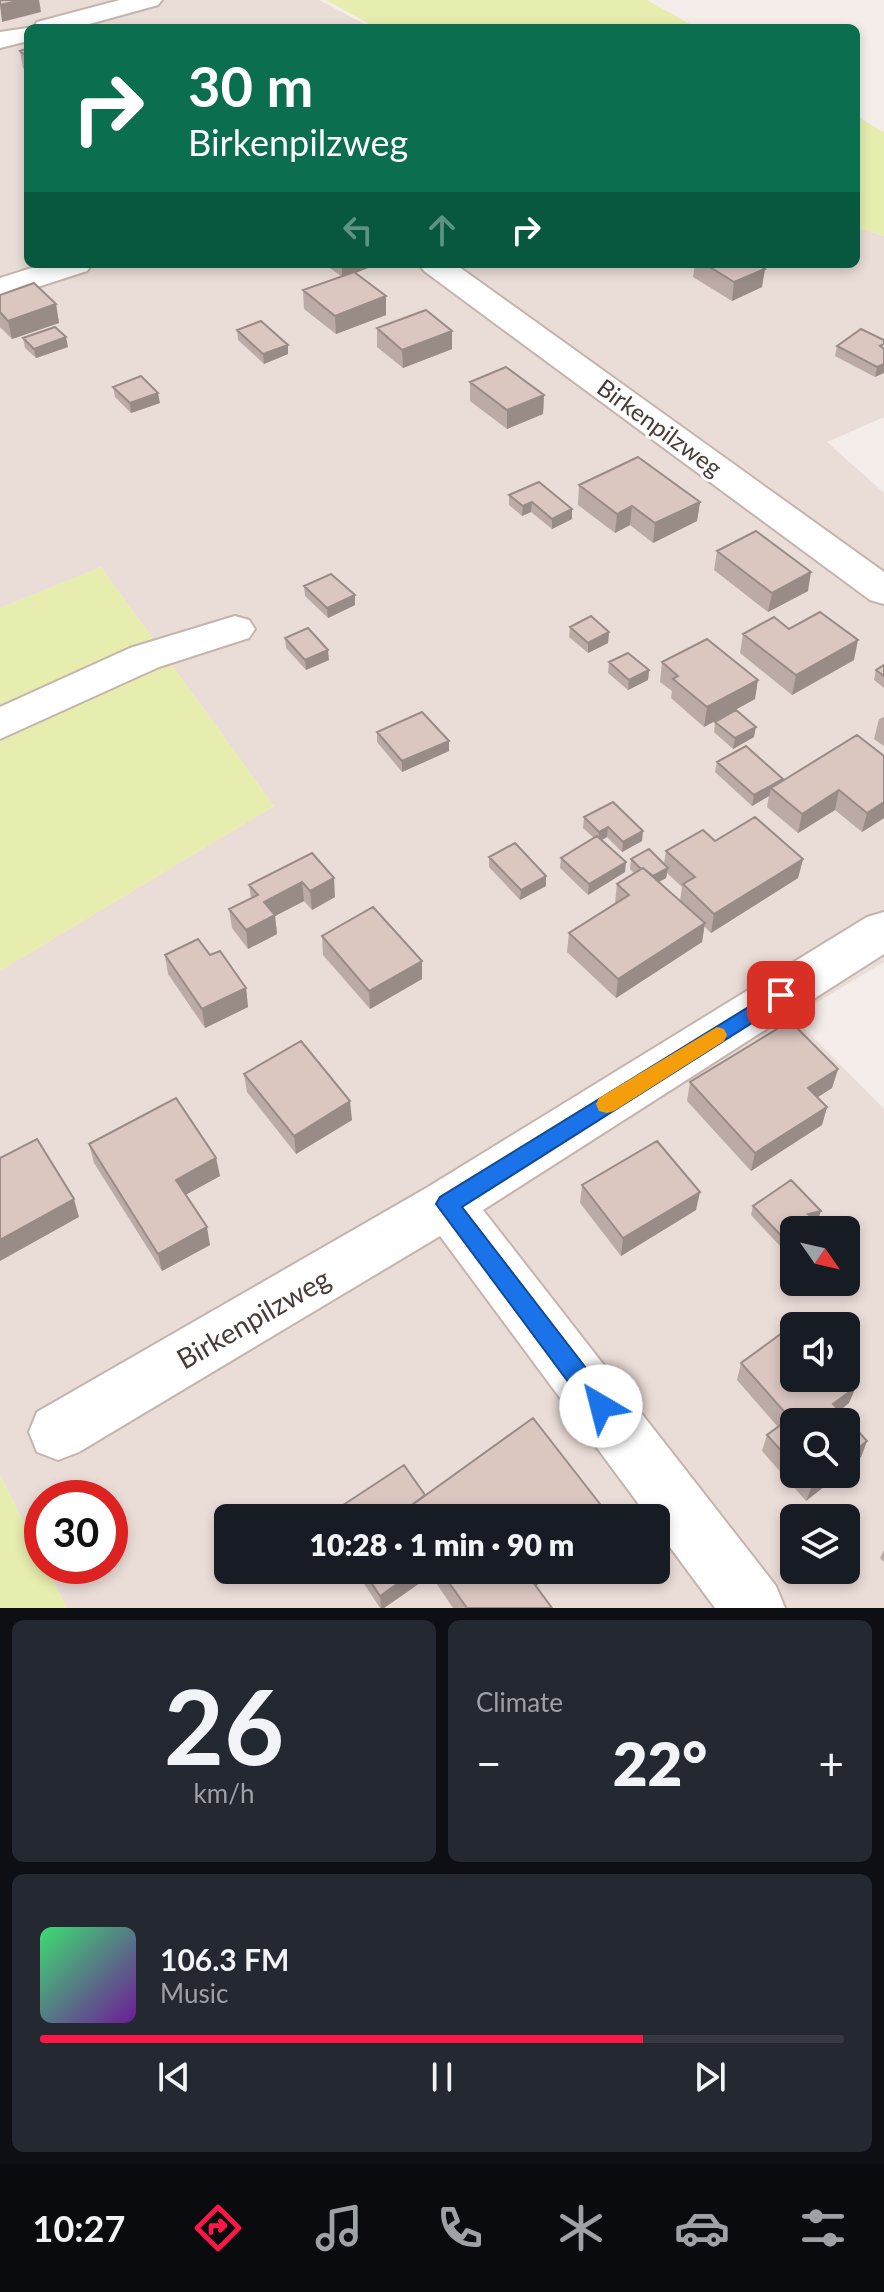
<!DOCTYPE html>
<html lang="en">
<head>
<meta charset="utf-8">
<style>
	:root { --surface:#171b24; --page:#242831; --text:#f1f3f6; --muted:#9ea1a6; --line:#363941; --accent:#ff1649 }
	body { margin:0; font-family:Lato,sans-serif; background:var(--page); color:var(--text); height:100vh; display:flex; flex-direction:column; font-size:30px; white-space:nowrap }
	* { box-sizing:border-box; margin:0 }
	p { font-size:26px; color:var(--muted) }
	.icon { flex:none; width:44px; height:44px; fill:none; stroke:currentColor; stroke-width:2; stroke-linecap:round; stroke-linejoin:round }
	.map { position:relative; height:1608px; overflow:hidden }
	.sheet { display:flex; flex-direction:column; gap:12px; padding:12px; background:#0d0f14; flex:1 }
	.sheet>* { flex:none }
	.top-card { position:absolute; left:24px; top:24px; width:836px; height:244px; border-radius:12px; box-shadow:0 4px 12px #0003; background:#0b6e4f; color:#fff; overflow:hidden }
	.needle { width:52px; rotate:124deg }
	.tools { position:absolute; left:780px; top:1216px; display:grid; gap:16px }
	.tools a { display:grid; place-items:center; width:80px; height:80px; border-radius:12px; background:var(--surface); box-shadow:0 4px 12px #0003; font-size:40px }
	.speed { position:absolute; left:24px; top:1480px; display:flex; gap:16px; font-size:40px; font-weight:700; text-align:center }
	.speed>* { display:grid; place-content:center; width:104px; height:104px; border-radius:50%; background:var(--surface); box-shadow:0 4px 12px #0003; line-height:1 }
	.speed .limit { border:12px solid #d22; background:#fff; color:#111 }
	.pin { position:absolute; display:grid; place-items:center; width:68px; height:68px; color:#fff; margin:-34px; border-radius:16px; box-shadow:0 4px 12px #0006 }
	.me { position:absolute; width:88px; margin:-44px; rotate:323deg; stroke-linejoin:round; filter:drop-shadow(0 0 6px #0008) }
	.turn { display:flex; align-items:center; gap:28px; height:168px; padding:0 32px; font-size:36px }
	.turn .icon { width:104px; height:104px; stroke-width:2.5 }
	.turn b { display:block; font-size:56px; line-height:68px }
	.lanes { display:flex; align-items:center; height:76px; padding:0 32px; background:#0003; justify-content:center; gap:40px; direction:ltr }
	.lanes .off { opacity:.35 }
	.big { font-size:60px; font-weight:800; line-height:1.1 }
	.sheet .card { flex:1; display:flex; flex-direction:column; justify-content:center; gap:12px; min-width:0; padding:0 28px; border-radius:12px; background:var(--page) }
	.sheet .dial { align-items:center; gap:0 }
	.dial b { font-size:104px; line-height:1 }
	.song { display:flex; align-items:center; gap:24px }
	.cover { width:96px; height:96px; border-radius:12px; background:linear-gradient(135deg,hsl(140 70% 55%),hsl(280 70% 35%)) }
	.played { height:8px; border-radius:4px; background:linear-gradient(90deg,var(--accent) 75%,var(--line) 75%) }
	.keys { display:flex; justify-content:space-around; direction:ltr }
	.heat { display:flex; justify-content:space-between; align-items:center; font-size:44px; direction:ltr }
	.sheet .tiles { flex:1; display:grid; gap:12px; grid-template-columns:1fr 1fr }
	.card:last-child { grid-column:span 2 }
	.trip { position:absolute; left:214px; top:1504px; width:456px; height:80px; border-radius:12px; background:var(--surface); box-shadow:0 4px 12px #0003; font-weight:800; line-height:80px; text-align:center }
	.tab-bar { display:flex; height:128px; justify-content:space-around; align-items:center; background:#090b0e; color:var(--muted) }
	.tab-bar .icon { width:56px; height:56px }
	.tab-bar .current { color:var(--accent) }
	.tab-bar b { font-size:36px; color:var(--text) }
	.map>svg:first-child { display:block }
	.residential { fill:#eadcd6; fill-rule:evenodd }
	.green { fill:#e7ecaf }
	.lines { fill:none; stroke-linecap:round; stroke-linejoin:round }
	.minor-casing { stroke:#c5b4ad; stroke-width:4 }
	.minor { fill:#fff; fill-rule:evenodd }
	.wall { fill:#bcaaa5; fill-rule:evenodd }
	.shaded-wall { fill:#998b86 }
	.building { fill:#dbc6c0; stroke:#998b86; stroke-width:2 }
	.route { fill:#1a73e8; stroke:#114b97; stroke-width:2 }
	.slow { fill:#f59e0b }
	.labels { text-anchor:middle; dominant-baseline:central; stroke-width:6; stroke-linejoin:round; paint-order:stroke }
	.street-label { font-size:24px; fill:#4a3b36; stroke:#fff }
	.near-street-label { font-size:28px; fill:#4a3b36; stroke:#fff }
</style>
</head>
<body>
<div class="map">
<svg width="884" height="1608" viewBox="0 0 884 1608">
	<rect width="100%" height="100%" fill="#f5ede9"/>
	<path class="residential" d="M0 0H319L372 28H28V264H856V227L884 236V417L827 442 884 493V962L793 1017 884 1109V1608H67L46 1566H110V1498H42V1558L0 1475V971L274 806 101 567 0 608ZM794 1230H846V1282H794ZM794 1326H846V1378H794ZM794 1422H846V1474H794ZM228 1518H656V1570H228ZM794 1518H846V1570H794Z"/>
	<path class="green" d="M326 0H647L697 28H377Z
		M856 116 884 132V236L856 227Z
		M101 567 274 806 0 971V608Z
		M0 1475 42 1558V1566H46L67 1608H0Z"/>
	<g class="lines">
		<g class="minor-casing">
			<path id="minor" d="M120 0H162L158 5 75 28H28V41L0 48V32L34 27 37 22Z
				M44 264H92L87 271 0 299V278Z
				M419 264H455L884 572V604L870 600 424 271Z
				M235 616 249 620 255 629 249 638 159 667 0 739V707L130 648Z
				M884 912V954L483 1210 776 1586 785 1608H715L656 1528V1518H649L440 1236 79 1452 58 1460 37 1452 29 1432 37 1412 428 1187 867 917Z"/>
		</g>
		<use href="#minor" class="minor"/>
	</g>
	<path class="wall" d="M28 48V72L23 68 20 51Z
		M324 264H376L356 273 386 315 336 334 304 309 303 290 341 276Z
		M695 264H757L762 287 732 301 693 277Z
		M0 295 56 304 59 323 12 339 0 327Z
		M377 328 452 349 403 368 377 347Z
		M237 330 288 345V354L264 364 238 340Z
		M23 338 68 347 36 358 25 348Z
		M884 340 875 377 835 356 837 346Z
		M470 382 544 395 543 414 507 429 470 401Z
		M113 387 160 403 131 413 115 397Z
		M579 485 700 502 697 521 653 543 630 525 615 533 578 505Z
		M509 495 572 509V519L552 529 531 512 522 516 509 505Z
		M717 551 808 591 768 612 714 570Z
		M304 586 355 595V605L328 618 305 596Z
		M570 627 609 632 608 643 588 653 569 637Z
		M789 629 854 660 792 695 740 653 743 634Z
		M285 638 329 660 306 670 286 648Z
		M609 662 649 670 648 680 628 690 608 673Z
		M662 662 755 699 704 727 671 698 672 691 660 682Z
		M884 665V688L874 680 876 670Z
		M884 717V746L874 739 879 719Z
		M715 722 754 737 733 749 714 732Z
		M377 732 449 751 402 772 377 742Z
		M884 756V818L862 832 835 810 798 833 767 807 769 796 752 806 715 772 717 762 783 780Z
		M584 817 642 841 622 852 607 837 602 840 625 872 588 895 560 868 561 858 594 838 583 828Z
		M715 841 803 859 798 878 711 933 704 926 702 942 616 998 567 952 569 933 615 903 617 884 634 873 630 869 631 859 664 864 666 851ZM667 873 682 887 680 901 659 882 666 878Z
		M312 853 335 897 312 910 304 901 275 916 277 934 248 949 232 928 229 909 251 898 249 885Z
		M489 857 546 886 520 900 489 867Z
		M322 936 422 961V979L370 1009 323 955Z
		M165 955H210L246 988 248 1007 205 1028 168 974Z
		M838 1069 832 1088 818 1097 827 1107 822 1125 751 1171 687 1101 690 1082Z
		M244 1074 352 1120 296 1154 247 1092Z
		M89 1144 216 1158 220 1176 185 1195 210 1245 162 1271 94 1163Z
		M582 1185 696 1210 621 1256 580 1203Z
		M753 1206 818 1220 794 1230V1261L751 1215Z
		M741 1363 849 1403 840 1411 867 1441 861 1457 794 1422V1474H840L806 1501 762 1451 767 1435 778 1427 737 1380Z
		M884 1550V1562L880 1558Z
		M355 1570H556L536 1586 552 1608H453L430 1574V1576L384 1608H380Z"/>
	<path class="shaded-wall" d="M21 0H39L41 12 2 22 0 5Z
		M342 264H376V265L342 278Z
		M765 269 762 287 732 301 734 282Z
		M386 296V315L336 334 335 316Z
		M56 304 59 323 12 339 8 321Z
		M452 331V349L403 368 402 350Z
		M66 337 68 347 36 358 34 349Z
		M288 345V354L264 364 263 354Z
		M884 364V373L875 377 877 367Z
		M158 393 160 403 131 413 130 403Z
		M544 395 543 414 507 429V410Z
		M532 502 531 512 522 516 523 506Z
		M700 502 697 521 653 543 655 523Z
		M632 506 630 525 615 533 617 514Z
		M572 509V519L552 529V519Z
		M811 572 808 591 768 612 772 593Z
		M355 595V605L328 618 327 608Z
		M609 632 608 643 588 653V643Z
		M858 640 854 660 792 695 796 675Z
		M328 650 329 660 306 670 305 660Z
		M649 670 648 680 628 690 629 680Z
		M758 680 755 699 704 727 707 707Z
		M756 727 754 737 733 749 735 738Z
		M449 741V751L402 772V761Z
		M783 779 776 792 771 788 769 796 752 806 754 795Z
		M839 790 835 810 798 833 802 814Z
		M884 802V818L862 832 867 813Z
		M608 827 607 837 598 842 599 832Z
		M643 831 642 841 622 852 623 842Z
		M803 859 798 878 711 933 714 914Z
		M626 862 625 872 588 895 589 884Z
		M668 868 666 878 649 887 650 877Z
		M546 876V886L520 900 521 890Z
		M334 878 335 897 312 910 310 891Z
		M302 882 304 901 275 916 277 934 248 949 246 930 264 902Z
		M705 923 702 942 616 998 618 979Z
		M422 961V979L370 1009 369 991Z
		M246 988 248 1007 205 1028 202 1009Z
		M838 1069 832 1088 804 1106 808 1088Z
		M350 1101 352 1120 296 1154 294 1136Z
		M827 1107 822 1125 751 1171 755 1153Z
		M216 1158 220 1176 180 1198 176 1180Z
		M700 1192 696 1210 621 1256 623 1238Z
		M74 1199 79 1217 0 1261V1240Z
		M821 1211 818 1220 806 1223 808 1214Z
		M207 1227 210 1245 162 1271 158 1254Z
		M856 1387 849 1403 827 1420 833 1404Z
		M867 1441 861 1457 846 1469V1458Z
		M827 1474H840L806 1501 812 1486Z
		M417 1570H429L430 1576 384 1608H381L380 1596Z
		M532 1570H556L525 1594 527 1574Z"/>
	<path class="building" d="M0 0H21L0 5Z
		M28 48V57L20 51Z
		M705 264H757L765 269 734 282Z
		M354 272 386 296 335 316 303 290Z
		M34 283 56 304 8 321 0 312V295Z
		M426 310 452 331 402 350 377 328Z
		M261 321 288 345 263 354 237 330Z
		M55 327 66 337 34 349 23 338Z
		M861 329 884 340V344L880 346 884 349V364L877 367 837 346Z
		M506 367 544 395 507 410 470 382Z
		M141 376 158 393 130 403 113 387Z
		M638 457 700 502 655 523 632 506 617 514 579 485Z
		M539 482 572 509 552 519 532 502 523 506 509 495Z
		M756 531 811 572 772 593 717 551Z
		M331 574 355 595 327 608 304 586Z
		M820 612 858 640 796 675 743 634 774 617 789 629Z
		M591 616 609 632 588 643 570 627Z
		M308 628 328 650 305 660 285 638Z
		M707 639 758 680 707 707 673 679 678 676 662 662Z
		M628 653 649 670 629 680 609 662Z
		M884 665V676L876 670Z
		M736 710 756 727 735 738 715 722Z
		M422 712 449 741 402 761 377 732Z
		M857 735 884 756V802L867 813 839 790 802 814 771 788Z
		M746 746 783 779 754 795 717 762Z
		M613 802 643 831 623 842 608 827 599 832 584 817Z
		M755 817 803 859 714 914 683 884 695 877 666 851 703 830 715 841Z
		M597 836 626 862 589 884 561 858Z
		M515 843 546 876 521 890 489 857Z
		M649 849 668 868 653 876 643 868 641 869 631 859Z
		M312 853 334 878 310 891 302 882 264 902 275 915 246 930 229 909 258 895 249 885Z
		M643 868 705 923 618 979 569 933 629 895 617 884Z
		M373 907 422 961 369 991 322 936Z
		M198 939 210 955 220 951 246 988 202 1009 165 955Z
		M790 1021 838 1069 808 1088 827 1107 755 1153 690 1082Z
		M301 1041 350 1101 294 1136 244 1074Z
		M176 1098 216 1158 176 1180 207 1227 158 1254 89 1144Z
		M37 1139 74 1199 0 1240V1158Z
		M657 1141 700 1192 623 1238 582 1185Z
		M791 1180 821 1211 808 1214 824 1230H794V1249L753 1206Z
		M797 1322 800 1326H794V1378H846V1376L856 1387 833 1404 867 1441 846 1458V1422H794V1465L767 1435 790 1418 741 1363Z
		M533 1418 607 1513 601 1518H404L401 1513Z
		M404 1465 425 1495 401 1513V1518H330L328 1515Z
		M802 1474H827L812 1486Z
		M363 1570H417L380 1596Z
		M440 1570H532L527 1574 552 1608H467Z"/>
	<path class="route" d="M781 987 788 989 791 995 788 1000 462 1207 609 1398 613 1406 609 1414 601 1418 592 1414 436 1204 440 1197Z"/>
	<path class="slow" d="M717 1027 724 1029 727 1035 724 1041 614 1111 607 1113 599 1111 596 1104 599 1098Z"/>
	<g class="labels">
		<g class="street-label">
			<text transform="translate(660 427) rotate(36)">Birkenpilzweg</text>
		</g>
		<g class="near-street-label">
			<text transform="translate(253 1318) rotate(-30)">Birkenpilzweg</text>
		</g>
	</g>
</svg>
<div class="tools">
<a><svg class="needle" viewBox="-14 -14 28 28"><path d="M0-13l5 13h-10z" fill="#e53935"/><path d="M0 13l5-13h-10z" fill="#9ea1a6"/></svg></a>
<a><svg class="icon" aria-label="sound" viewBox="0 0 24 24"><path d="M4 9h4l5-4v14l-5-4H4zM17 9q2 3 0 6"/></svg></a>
<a><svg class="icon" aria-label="search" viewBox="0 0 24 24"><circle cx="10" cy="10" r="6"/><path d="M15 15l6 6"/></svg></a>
<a><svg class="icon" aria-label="layers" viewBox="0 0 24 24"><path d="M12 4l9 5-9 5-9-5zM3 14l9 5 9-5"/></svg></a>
</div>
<div class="speed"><div class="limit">30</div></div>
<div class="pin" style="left:781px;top:995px;background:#d93025"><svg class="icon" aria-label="arrive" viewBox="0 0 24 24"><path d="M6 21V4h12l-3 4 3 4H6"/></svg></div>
<svg class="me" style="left:601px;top:1406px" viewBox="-20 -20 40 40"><circle r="19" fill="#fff"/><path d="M0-13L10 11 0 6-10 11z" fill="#1a73e8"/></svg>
<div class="trip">10:28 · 1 min · 90 m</div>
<div class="top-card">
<div class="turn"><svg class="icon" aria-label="right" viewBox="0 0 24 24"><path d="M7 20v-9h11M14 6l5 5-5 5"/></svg><div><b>30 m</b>Birkenpilzweg</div></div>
<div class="lanes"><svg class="icon off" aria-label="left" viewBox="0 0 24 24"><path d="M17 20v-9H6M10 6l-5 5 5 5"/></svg><svg class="icon off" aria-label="ahead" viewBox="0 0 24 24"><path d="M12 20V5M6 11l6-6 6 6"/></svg><svg class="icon" aria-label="right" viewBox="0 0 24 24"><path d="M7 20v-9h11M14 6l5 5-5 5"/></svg></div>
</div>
</div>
<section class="sheet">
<div class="tiles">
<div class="card dial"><b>26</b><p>km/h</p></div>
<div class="card"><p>Climate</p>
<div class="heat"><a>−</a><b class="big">22°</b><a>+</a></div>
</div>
<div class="card">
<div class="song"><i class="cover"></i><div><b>106.3 FM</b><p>Music</p></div></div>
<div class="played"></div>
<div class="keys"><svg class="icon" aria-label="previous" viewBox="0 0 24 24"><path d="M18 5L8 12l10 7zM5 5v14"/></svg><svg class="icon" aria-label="pause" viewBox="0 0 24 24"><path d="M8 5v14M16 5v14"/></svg><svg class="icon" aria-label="next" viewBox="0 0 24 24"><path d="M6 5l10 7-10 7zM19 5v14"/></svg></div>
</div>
</div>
</section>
<nav class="tab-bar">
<b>10:27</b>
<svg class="icon current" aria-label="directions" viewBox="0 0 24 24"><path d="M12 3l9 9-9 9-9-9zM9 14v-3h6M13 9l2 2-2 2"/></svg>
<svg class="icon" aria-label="music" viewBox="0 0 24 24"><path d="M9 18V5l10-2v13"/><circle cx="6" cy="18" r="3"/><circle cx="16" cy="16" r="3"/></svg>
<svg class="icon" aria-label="phone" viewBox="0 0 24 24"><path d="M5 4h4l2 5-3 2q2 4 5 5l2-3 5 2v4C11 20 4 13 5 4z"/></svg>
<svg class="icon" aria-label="climate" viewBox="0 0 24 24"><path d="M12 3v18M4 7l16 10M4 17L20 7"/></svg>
<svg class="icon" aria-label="car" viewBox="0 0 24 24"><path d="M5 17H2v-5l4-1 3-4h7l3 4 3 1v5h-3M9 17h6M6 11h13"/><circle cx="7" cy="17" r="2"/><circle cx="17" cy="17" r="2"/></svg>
<svg class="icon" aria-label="filters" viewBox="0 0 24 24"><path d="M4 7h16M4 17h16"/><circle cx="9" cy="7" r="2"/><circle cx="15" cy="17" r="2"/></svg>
</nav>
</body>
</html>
